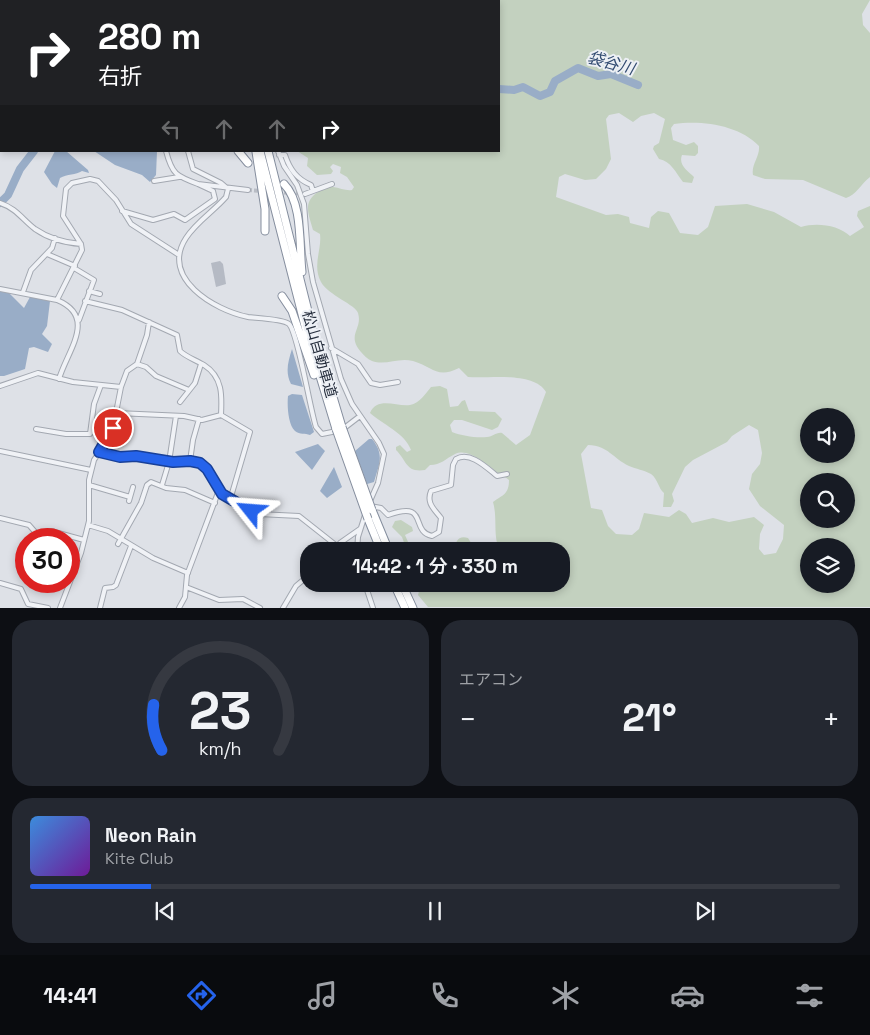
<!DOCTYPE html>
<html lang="ja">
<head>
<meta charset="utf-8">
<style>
	:root { --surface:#171b24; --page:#242831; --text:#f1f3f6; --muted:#9ea1a6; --line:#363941; --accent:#2563eb }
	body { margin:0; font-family:"Space Grotesk","Noto Sans JP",sans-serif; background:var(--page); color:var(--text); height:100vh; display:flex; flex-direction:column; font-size:19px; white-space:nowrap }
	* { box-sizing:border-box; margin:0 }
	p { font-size:16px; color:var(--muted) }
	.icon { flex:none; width:28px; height:28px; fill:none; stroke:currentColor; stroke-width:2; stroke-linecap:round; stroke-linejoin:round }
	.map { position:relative; height:608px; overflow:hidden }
	.details { display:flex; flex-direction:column; gap:12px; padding:12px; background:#0d0f14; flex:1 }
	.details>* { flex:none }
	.hud { position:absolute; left:0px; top:0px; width:500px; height:152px; box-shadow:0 2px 8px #0003; background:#202124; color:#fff; overflow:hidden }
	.buttons { position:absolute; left:800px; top:408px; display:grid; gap:10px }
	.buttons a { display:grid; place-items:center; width:55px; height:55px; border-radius:50%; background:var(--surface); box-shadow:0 2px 8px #0003; font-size:25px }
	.speed { position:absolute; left:15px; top:528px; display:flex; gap:10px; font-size:25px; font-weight:700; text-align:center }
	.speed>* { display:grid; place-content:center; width:65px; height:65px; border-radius:50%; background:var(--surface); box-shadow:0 2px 8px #0003; line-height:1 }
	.speed .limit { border:8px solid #d22; background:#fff; color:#111 }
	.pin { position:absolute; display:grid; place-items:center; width:42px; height:42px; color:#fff; margin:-21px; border:2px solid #fff; border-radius:50%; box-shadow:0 1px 5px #0007 }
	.me { position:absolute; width:55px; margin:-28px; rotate:298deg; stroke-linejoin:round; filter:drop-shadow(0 0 4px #0008) }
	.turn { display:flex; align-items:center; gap:18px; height:105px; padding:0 15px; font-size:22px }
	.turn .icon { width:65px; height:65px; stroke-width:2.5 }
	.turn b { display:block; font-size:35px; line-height:42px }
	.lanes { display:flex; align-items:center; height:48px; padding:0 15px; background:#0003; justify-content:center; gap:25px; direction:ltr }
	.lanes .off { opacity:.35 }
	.big { font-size:38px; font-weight:600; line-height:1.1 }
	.details .card { flex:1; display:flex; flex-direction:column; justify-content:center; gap:8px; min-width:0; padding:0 18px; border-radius:20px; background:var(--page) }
	.details .dial { align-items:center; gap:0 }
	.dial svg { height:130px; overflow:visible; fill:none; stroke:var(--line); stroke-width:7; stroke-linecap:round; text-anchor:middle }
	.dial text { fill:var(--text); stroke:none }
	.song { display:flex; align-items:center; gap:15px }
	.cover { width:60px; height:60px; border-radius:8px; background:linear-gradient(135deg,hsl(210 70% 55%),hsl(280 70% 35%)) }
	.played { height:5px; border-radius:2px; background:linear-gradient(90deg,var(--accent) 15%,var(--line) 15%) }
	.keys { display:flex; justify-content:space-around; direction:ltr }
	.heat { display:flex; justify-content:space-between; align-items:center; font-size:28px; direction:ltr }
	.details .tiles { flex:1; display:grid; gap:12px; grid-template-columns:1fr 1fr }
	.card:last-child { grid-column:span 2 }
	.trip { position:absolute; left:300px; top:542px; width:270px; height:50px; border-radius:20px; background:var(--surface); box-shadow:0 2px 8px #0003; font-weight:600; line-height:50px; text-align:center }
	.menu { display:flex; height:80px; justify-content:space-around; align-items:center; background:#090b0e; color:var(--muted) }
	.menu .icon { width:35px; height:35px }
	.menu .active { color:var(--accent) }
	.menu b { font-size:22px; color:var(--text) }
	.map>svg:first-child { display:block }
	.green { fill:#c3d1bf; fill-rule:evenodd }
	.water { fill:#99adc7 }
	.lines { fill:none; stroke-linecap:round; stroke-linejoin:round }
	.river { stroke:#99adc7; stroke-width:8 }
	.building { fill:#b5bac4 }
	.street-tunnel { stroke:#b9bdc5; stroke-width:4; stroke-dasharray:4 2; stroke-linecap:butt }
	.street-casing { stroke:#a3a8b1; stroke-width:6 }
	.highway-casing { stroke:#858e9e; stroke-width:9 }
	.street { stroke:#f0f2f6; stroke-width:4 }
	.highway { stroke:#fff; stroke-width:7 }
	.highway-bridge-casing { stroke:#858e9e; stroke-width:9; stroke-linecap:butt }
	.highway-bridge { stroke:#fff; stroke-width:7 }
	.route-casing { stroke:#184099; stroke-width:12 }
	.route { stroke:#2563eb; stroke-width:9 }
	.labels { text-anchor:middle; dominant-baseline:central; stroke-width:4; stroke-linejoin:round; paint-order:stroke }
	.street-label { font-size:15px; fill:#272f3e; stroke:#edf0f5 }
	.water-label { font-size:16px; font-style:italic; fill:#324b71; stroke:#edf0f5 }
</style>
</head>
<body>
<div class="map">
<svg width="870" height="608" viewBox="0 0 870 608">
	<rect width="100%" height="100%" fill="#dee1e7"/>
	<path class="green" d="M260 0H870L862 14 863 25 870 33V177C861 184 856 195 846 198L803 180 765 179 753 175C751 164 760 157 759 146 739 125 702 120 674 124L671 128 673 140 686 145 694 142 698 146V153L695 156 682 155C678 165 688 171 694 177L692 183 683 182C676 173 671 161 659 159L653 149 654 146 659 143 665 119 654 113 641 116 633 122 619 113 609 115 606 119 611 159 606 169 596 179 585 180 565 174 559 177 556 197 606 215 618 214 629 217 630 223 649 228 651 217 658 211 669 213 680 233 698 235 708 227 715 206 747 204 774 212 801 227C816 222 839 225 850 236L864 227 857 216 858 211 870 206V607H428L418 595 421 584H561V551H455C455 542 458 535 468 538L473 546 478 550 494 548 497 543C494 530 497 516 493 502 503 495 509 494 509 480 503 475 498 474 493 469 483 462 468 448 455 454 445 459 441 465 430 465L425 470C406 473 407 461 396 450V447L400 445 407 452 411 450C405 433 382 424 370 413 377 396 397 407 410 405 420 403 426 393 431 387L440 386 447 389 450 407 458 406 462 401 465 400 469 411 495 412 502 419 498 427 492 430 462 420H454L450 425 452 432C462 436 476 438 487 437 493 437 496 432 502 433L516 445 530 435 546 392C534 371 489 379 468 377L459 368C437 379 433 367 413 361 398 357 386 366 372 361 367 359 364 355 361 352 346 335 363 329 358 313 356 305 328 295 321 282 312 265 322 250 320 234L313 230C309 215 302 202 318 192 323 189 328 187 333 187 340 188 346 191 352 190L354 187 347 177 340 173 341 167 333 164 330 167 333 171 331 174 317 175 307 166 308 158 297 151H499V1ZM809 416H846V454H809ZM749 425 758 430 762 453 760 464 752 474 749 489 760 506 784 525 783 539 776 553 764 555 759 549 760 534 764 525 754 517 729 522 713 518 692 523 686 514 679 510 669 517 644 513 639 529 632 535 616 534 608 526 602 510 591 508 581 454 588 445C609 446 612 458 629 466 636 469 644 470 651 474 658 479 658 488 664 493L663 507H671L674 501 672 494 685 467 693 460 727 442 732 436ZM809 481H846V519H809ZM809 546H846V584H809Z
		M401 520 412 527 413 531 405 535 412 551H407L402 537 392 527 395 521Z"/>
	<path class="water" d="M55 151H66L88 170 89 173 82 171C76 175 67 174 60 178L57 188 52 184 44 172Z
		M94 151H157L156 175 150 182 142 175 115 165Z
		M0 290 8 292 24 308 30 297 50 301 47 326 42 334 52 344 48 352 34 347 29 348 25 369 4 376H0Z
		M292 349 303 387 291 384C285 372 288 362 292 349Z
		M292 394 302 395 314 432 310 435C305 433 300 435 295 431 288 425 287 405 288 396Z
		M369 439H372C385 455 379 464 374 482L367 484 355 451Z
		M318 444 325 451 312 470 295 452Z
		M334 467 342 487 327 498 320 491Z"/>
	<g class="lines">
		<path class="river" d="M256 0 258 1
			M162 1V0
			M499 89 514 90 523 87 540 96 550 92 555 81 578 68 598 76 611 74 638 85
			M0 203 8 195 20 169 34 151"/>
	</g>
	<path class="building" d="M220 261 223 264 226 284 216 287 211 263Z"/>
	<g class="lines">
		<path class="street-tunnel" d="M248 190 263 191
			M278 192 305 194"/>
		<g class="street-casing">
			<path id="street" d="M166 1V0
				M246 1V0
				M0 54 1 55
				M0 105H1
				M166 151C172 174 176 176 198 184
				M188 151 193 169 221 183 228 189 226 197C214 211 196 222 186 238 160 278 214 310 248 317 256 318 284 319 289 324 298 333 310 409 316 427L322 434 337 431
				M278 151 284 166 297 185 304 204 308 254 313 282 341 379 352 404 379 443 384 454 378 483 370 501
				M279 155H285C290 170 297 179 311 185L313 191
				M154 181 179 177
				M305 194 332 184
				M0 203C16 208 23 220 35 229 48 238 66 243 81 244
				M122 211 153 220 174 214 185 220 215 199 213 191 198 184 248 190
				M47 254 75 266
				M74 268 94 280 79 320
				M0 289 57 300 82 250 81 244 63 216 66 189 72 183 90 179 98 181 116 200 131 224 179 255
				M89 291 100 294
				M23 292 31 270 52 248 55 238
				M57 300C98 317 67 351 59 379
				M85 301 122 310 177 335 180 351C186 357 196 360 204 365 223 377 222 396 221 415
				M331 348 358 364 371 383 380 385 398 382
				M137 364 146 367 156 376 189 390
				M0 386 38 373 73 382 121 387 112 433 94 460 89 480V521L81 553 60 608
				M121 387 127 371 137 364 147 335 149 322
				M180 402 195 383 201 364
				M117 413 184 416 202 420 221 415 250 432 230 500
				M36 429 66 434H90L94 404 101 385
				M343 429 360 416
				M91 432 111 435
				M0 451 91 470
				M99 453 119 457 136 456 173 462 190 461 200 463 207 469 222 494 226 498 259 514 299 516 337 546
				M190 461 193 440 199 419
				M89 485 130 497
				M162 485 169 462 176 416
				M129 501 133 487
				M370 506 381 508 388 515C430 500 409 531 432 536L439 532 441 518C434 509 426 503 431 491L451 485 453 465 456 459C470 451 486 467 497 476L507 474
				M0 518 29 525 36 533 51 531 84 540
				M88 525 108 531 153 558 188 573
				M118 544 141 503 147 485 151 482 166 488 185 490 215 503
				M335 551 340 543 360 529
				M357 551 358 537 365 515
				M0 583 21 589 28 604 48 608
				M365 584 373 608
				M186 587 219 600 243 599 260 608
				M100 608 105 588 113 587 116 585 131 546
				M179 608 185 597 187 575 219 490
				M283 608 296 586 309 575"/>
		</g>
		<g class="highway-casing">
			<path id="highway" d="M219 0V1
				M226 0 227 1
				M239 0V1
				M238 151 248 163
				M260 151 306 330 336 429
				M268 151 312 327 342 427
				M256 152 265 209V231
				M284 184C303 203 299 246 302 272
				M282 296 292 311 314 375
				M372 510 389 551
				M368 519 381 551
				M394 584 405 608
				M402 584 413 608"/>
		</g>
		<use href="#street" class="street"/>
		<use href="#highway" class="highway"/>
		<g class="highway-bridge-casing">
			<path id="highway-bridge" d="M342 427 372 510
				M336 429 368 519"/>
		</g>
		<use href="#highway-bridge" class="highway-bridge"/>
	</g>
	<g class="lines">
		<g class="route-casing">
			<path id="route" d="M113 428 99 452 120 457 136 456 173 462 190 461 200 463 207 469 222 494 251 511"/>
		</g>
		<use href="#route" class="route"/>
	</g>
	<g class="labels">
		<g class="street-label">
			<text transform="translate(320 354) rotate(74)">松山自動車道</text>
		</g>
		<g class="water-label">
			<text transform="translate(611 63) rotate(15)">袋谷川</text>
		</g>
	</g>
</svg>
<div class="buttons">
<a><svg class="icon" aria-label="sound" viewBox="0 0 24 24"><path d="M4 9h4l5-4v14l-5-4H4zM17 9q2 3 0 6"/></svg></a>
<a><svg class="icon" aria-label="search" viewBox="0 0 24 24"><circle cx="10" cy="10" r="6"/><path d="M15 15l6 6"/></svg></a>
<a><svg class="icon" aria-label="layers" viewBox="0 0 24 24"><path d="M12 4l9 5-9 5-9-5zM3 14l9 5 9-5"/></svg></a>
</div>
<div class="speed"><div class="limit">30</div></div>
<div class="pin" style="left:113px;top:428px;background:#d93025"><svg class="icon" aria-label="arrive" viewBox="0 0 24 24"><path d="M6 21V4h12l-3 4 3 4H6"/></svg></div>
<svg class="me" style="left:251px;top:511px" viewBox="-20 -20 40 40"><path d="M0-17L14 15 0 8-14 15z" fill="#2563eb" stroke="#fff" stroke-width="4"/></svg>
<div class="trip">14:42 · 1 分 · 330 m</div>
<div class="hud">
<div class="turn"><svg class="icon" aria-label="right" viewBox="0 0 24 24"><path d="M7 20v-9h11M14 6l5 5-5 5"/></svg><div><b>280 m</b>右折</div></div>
<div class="lanes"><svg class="icon off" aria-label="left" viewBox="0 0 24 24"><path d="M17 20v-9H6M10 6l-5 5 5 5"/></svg><svg class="icon off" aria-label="ahead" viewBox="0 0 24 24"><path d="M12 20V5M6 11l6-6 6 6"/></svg><svg class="icon off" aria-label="ahead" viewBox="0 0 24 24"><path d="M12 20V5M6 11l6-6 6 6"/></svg><svg class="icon" aria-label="right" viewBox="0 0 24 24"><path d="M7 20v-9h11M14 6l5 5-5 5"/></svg></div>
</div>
</div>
<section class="details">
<div class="tiles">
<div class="card dial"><svg viewBox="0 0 100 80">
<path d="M14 69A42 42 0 1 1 86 69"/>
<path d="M14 69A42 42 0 0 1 9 41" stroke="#2563eb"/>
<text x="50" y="56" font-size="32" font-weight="700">23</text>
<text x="50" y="72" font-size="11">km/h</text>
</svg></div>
<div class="card"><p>エアコン</p>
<div class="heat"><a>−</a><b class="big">21°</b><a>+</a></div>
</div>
<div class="card">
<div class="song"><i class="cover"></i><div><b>Neon Rain</b><p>Kite Club</p></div></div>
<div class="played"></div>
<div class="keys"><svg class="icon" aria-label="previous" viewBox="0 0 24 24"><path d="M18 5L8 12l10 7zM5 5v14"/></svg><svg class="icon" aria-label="pause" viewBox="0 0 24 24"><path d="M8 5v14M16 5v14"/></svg><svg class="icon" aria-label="next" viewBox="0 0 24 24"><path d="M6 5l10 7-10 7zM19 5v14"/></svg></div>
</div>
</div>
</section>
<nav class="menu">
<b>14:41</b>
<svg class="icon active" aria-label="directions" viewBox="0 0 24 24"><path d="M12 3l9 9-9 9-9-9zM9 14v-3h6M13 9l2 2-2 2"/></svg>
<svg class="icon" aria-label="music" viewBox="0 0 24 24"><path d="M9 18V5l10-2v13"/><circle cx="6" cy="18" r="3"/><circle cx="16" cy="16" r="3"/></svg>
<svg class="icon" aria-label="phone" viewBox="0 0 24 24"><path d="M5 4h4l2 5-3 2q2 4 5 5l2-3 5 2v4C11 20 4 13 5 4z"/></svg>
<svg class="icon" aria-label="climate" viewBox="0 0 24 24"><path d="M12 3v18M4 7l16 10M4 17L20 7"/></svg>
<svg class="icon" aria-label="car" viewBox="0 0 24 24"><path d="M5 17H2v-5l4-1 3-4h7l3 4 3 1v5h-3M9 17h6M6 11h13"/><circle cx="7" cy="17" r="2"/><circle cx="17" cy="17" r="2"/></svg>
<svg class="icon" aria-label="filters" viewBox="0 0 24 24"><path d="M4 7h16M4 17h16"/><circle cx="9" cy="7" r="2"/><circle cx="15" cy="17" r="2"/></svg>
</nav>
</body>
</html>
